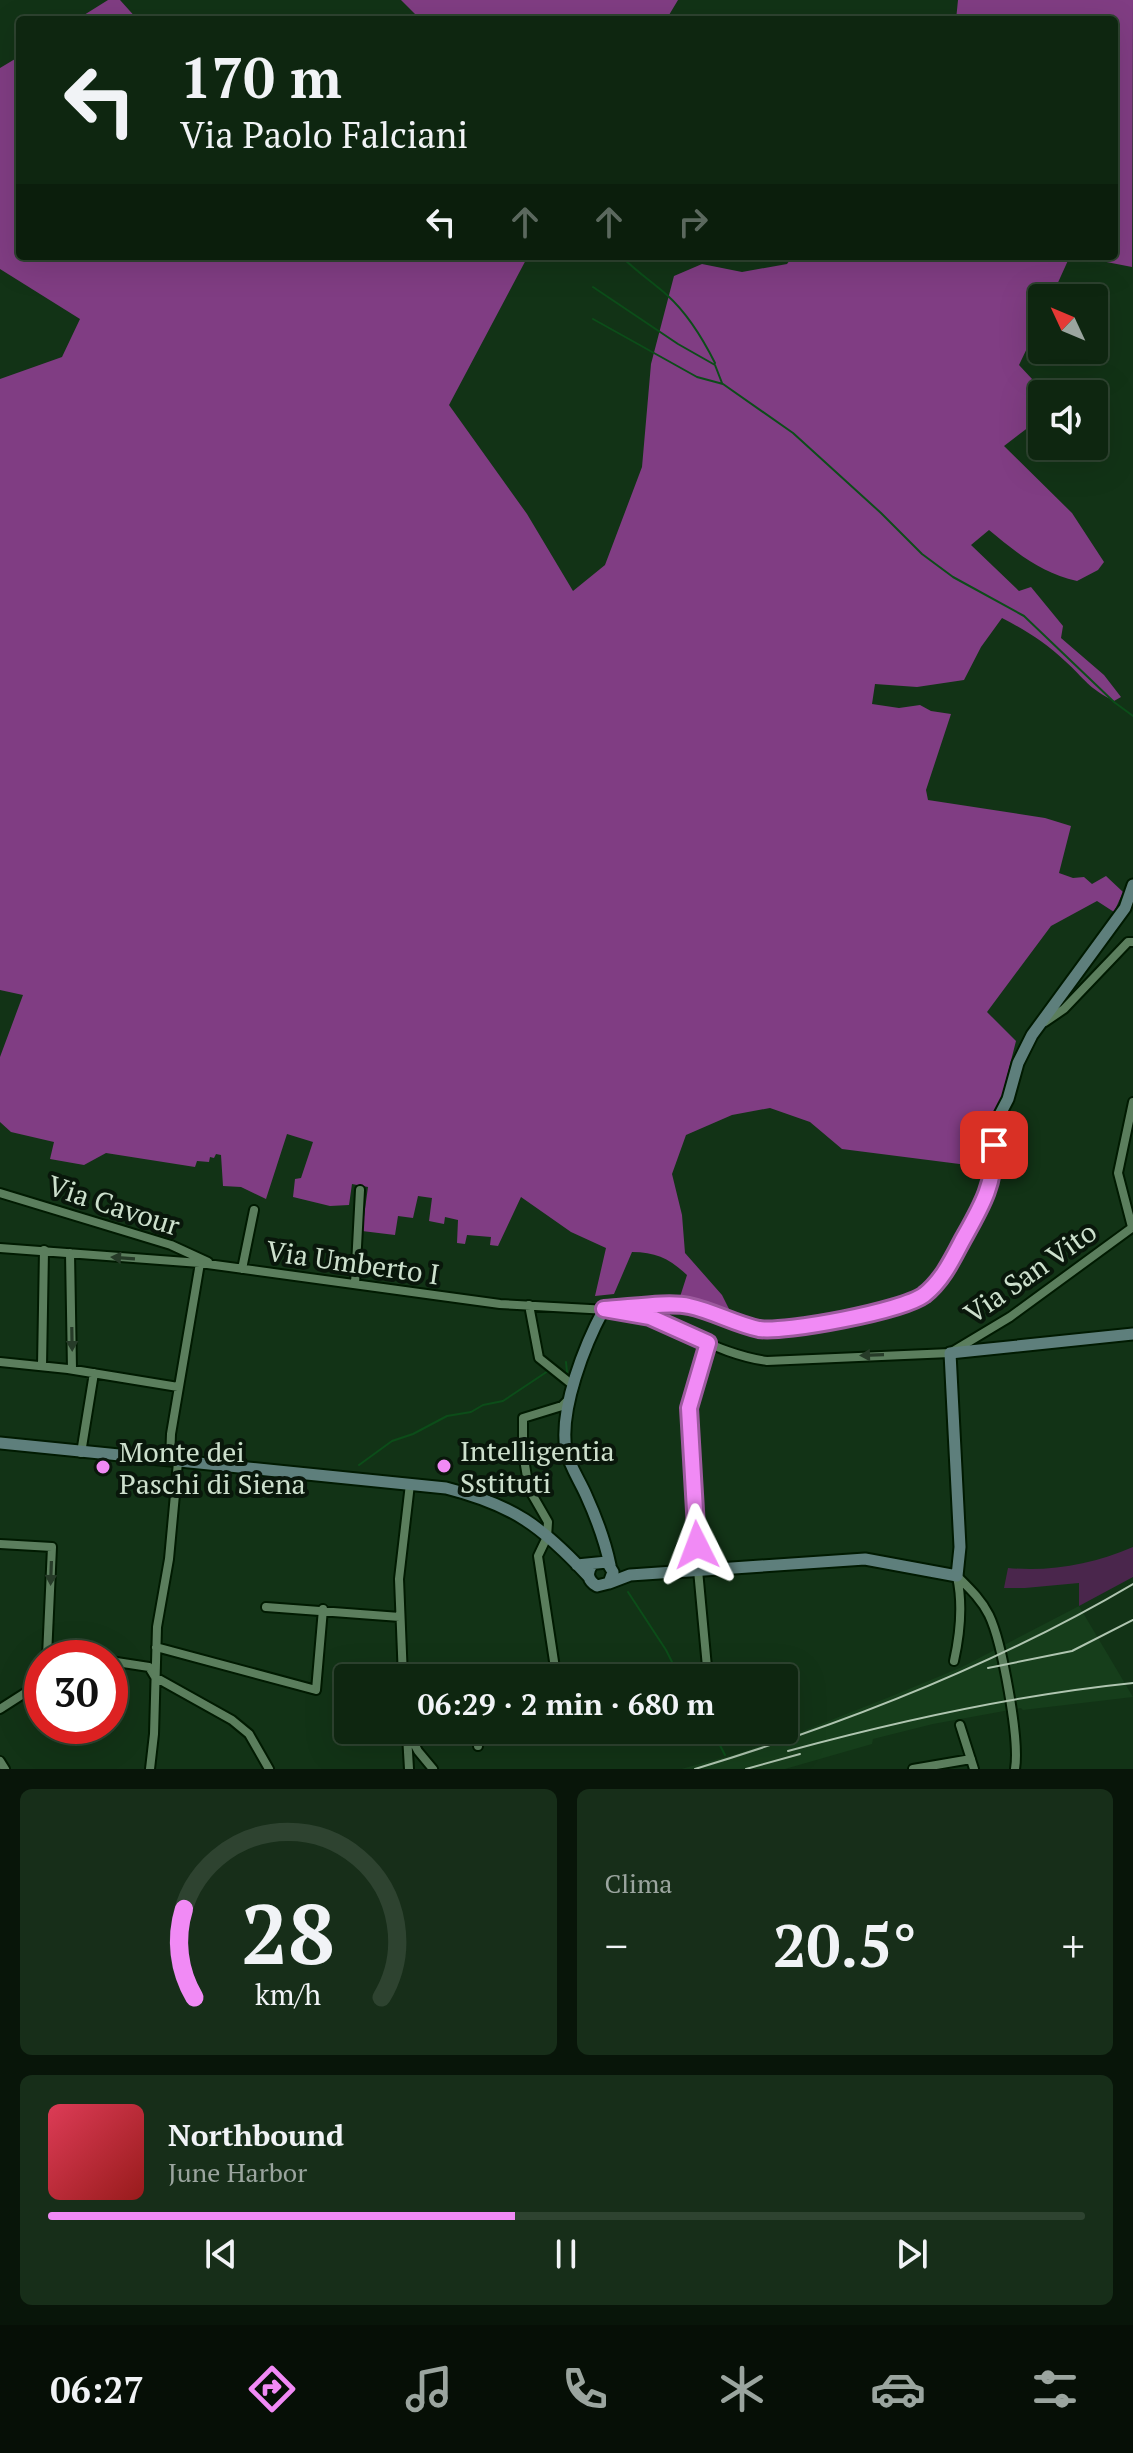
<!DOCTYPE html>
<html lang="it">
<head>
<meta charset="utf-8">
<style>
	:root { --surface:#0e2610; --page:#172e19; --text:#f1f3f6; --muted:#9ba59f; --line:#2e4330; --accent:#f18af5 }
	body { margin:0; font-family:"PT Serif",serif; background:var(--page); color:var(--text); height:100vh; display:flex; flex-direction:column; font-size:30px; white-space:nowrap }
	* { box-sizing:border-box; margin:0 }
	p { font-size:26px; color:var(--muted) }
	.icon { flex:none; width:44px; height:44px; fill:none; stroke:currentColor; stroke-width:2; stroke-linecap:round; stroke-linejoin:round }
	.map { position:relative; height:1769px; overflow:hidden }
	.details { display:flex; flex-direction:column; gap:20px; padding:20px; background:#081509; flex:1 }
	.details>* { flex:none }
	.banner { position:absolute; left:16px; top:16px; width:1102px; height:244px; border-radius:8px; box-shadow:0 8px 32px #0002,0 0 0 2px var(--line); background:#0e2610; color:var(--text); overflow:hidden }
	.needle { width:52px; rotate:314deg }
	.controls { position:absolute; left:1028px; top:284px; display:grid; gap:16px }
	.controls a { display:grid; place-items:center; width:80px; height:80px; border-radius:8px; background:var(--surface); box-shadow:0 8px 32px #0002,0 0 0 2px var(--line); font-size:40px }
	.speed { position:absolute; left:24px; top:1640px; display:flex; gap:16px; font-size:40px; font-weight:700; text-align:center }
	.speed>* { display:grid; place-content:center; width:104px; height:104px; border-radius:50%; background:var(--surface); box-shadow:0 8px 32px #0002,0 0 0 2px var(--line); line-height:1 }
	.speed .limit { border:12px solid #d22; background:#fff; color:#111 }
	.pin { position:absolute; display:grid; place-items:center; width:68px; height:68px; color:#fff; margin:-34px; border-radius:16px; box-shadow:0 4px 12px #0006 }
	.me { position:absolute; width:88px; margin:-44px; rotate:357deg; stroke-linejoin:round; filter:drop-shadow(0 0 6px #0008) }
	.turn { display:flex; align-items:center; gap:28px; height:168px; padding:0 32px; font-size:36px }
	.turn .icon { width:104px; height:104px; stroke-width:2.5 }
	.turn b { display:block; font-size:56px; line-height:68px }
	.lanes { display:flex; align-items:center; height:76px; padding:0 32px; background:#0003; justify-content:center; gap:40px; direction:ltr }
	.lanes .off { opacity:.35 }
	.big { font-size:60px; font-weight:700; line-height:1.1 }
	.details .widget { flex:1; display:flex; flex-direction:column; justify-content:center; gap:12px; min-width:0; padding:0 28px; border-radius:12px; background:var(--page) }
	.details .dial { align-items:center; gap:0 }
	.dial svg { height:208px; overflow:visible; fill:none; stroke:var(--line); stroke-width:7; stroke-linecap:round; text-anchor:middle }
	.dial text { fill:var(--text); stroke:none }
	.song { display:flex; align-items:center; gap:24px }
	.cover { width:96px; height:96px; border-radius:12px; background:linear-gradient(135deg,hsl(350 70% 55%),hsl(0 70% 35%)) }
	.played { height:8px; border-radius:4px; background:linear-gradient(90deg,var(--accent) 45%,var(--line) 45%) }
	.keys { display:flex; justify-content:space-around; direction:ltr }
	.heat { display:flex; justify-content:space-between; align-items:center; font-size:44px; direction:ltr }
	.details .tiles { flex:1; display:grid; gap:20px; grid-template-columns:1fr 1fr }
	.widget:last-child { grid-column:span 2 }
	.trip { position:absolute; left:334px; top:1664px; width:464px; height:80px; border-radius:8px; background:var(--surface); box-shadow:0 8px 32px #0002,0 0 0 2px var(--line); font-weight:700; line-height:80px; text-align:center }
	.dock { display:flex; height:128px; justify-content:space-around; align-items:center; background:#060f06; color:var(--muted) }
	.dock .icon { width:56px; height:56px }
	.dock .active { color:var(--accent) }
	.dock b { font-size:36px; color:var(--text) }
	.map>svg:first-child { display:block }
	.built { fill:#163e1b }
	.green { fill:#4a264c }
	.forest { fill:#803d83 }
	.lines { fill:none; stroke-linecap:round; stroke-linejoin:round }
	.stream { stroke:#0c4d19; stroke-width:2 }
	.street-casing { stroke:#001a01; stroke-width:12 }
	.secondary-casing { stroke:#001a01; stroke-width:15 }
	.street { stroke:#5b7e5d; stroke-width:8 }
	.secondary { stroke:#5e7f7c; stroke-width:11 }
	.rail { stroke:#afc5b0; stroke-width:2 }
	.oneway { fill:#263b28 }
	.route-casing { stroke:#9d5a9f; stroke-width:20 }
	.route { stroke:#f18af5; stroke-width:14 }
	.poi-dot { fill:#f18af5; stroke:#09170b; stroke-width:3 }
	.labels { text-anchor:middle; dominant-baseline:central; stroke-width:8; stroke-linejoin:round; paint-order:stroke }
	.street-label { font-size:28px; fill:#cde0cd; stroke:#09170b }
	.poi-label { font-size:28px; fill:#cde0cd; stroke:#09170b; text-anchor:start }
</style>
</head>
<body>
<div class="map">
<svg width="1133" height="1769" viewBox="0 0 1133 1769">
	<rect width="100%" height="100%" fill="#123316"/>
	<path class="built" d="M1079 1606 1133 1697 1023 1710 1021 1708 933 1724 873 1739 872 1744 785 1769H681L737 1754 811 1728 892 1696 962 1667Z"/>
	<path class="green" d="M1133 1547V1577L1079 1606V1583L1025 1588H1004L1008 1568C1052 1572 1093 1564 1133 1547Z"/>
	<path class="forest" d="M108 0H120L138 20H76Z
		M401 0H678L666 20H421Z
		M958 0H1133L1132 267 1076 256H1114V20H956Z
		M20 56V256H528L449 405 527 514 573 591 605 565 642 467 651 364 674 276 702 264 742 272 787 264 793 256H1070L1051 298H1042V317L1019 365 1046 394H1042V417L1004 446 1072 513 1104 562 1098 570 1077 581C1041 573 1017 553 989 530L971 545 1019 591 1031 587 1063 626 1061 638 1104 675 1121 697 1114 701C1088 688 1085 679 1065 661 1046 643 1025 630 1002 618L981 647 964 680 917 687 875 684 872 704 899 708 920 705 931 711 951 714 926 790 928 800 1045 818 1071 826 1059 873 1073 878 1084 877 1092 884 1106 876 1123 892 1114 912 1097 901 1051 926 987 1012 1016 1041 1002 1096 989 1122 988 1155 983 1167 842 1149 810 1122 770 1108 732 1115 686 1135 672 1174 682 1215 685 1253 722 1295 731 1313 679 1300 687 1275C670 1259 656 1252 632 1252L614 1294 595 1296 606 1248 571 1232 521 1197 498 1246 490 1245 491 1237 467 1235 465 1244 457 1243 458 1220 445 1217 444 1224 429 1221 432 1198 418 1196 413 1218 398 1216 395 1235 362 1231 368 1187 352 1184 349 1205 330 1206 293 1197 295 1179 301 1178 313 1142 287 1134 266 1199 241 1187 223 1186 221 1155 216 1154 214 1158 210 1157 209 1162 197 1161 195 1167 106 1153 84 1165 50 1159 54 1142 11 1132 0 1122V1057L23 995 0 990V379L62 357 80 319 0 269V68Z"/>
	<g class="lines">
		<path class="stream" d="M622 257C636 271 652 282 667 295 687 313 703 339 715 363
			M593 287 678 344 715 365 722 383
			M593 319 697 377 723 384 793 433 881 513 922 554 953 577 1024 616 1114 702 1133 716
			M566 1362 567 1372
			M359 1465 392 1441 413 1434 447 1416 471 1412 483 1405 503 1401 548 1371
			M628 1592 666 1650 680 1678
			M712 1730 725 1755"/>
		<g class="street-casing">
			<path id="street" d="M1045 1022 1064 1009 1128 942H1133
				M0 1193 171 1245 208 1262
				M1132 1227 1118 1173 1133 1102
				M0 1248 200 1263 500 1304 608 1310
				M70 1253 72 1369
				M242 1269 254 1210
				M355 1284 360 1190
				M529 1305 539 1358 574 1386
				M621 1312C672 1321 715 1354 767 1361L950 1353 1010 1317 1133 1227
				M0 1362 68 1369 178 1387
				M42 1366 44 1250
				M81 1453 94 1373
				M170 1461 171 1434 200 1263
				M0 1544 52 1547 47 1656 50 1658
				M957 1576C969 1588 981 1599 989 1615 1002 1642 1020 1740 1015 1769
				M266 1607 400 1617
				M156 1647 316 1690 323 1609
				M110 1661 149 1667 155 1677 232 1720 249 1734 269 1769
				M954 1661C960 1634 963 1604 957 1577
				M403 1678 399 1579 410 1484
				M553 1678 555 1668 538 1556 547 1537 548 1522 529 1489 523 1453V1418L562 1406 569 1399
				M708 1678 698 1570 689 1408 708 1343
				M0 1709 42 1682
				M960 1725 974 1769
				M407 1730 418 1751 433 1769
				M477 1730 478 1746
				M407 1735 409 1769
				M0 1761 5 1769
				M150 1769 154 1734 157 1627 169 1559 178 1462
				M913 1769 971 1759"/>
		</g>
		<g class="secondary-casing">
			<path id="secondary" d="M0 1443 446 1488C513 1505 542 1526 589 1577
				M577 1565 607 1562 613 1572 609 1583 597 1586C588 1581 586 1573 592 1565
				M610 1565C605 1541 596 1517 586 1495 580 1481 569 1465 566 1450 559 1409 585 1344 604 1309L687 1305 761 1329 826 1322 888 1310 922 1296 948 1267 989 1192 995 1164 994 1126 1008 1099 1018 1063 1032 1035 1125 908 1133 885
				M609 1583 630 1575 865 1559 957 1576 960 1547 950 1353 1133 1334"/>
		</g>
		<use href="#street" class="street"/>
		<use href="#secondary" class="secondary"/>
		<path class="rail" d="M988 1668 1072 1651 1133 1620
			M788 1751C902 1720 1015 1695 1133 1683
			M695 1769C847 1723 996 1665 1133 1584
			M746 1769 800 1754"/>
	</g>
	<defs><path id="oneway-solid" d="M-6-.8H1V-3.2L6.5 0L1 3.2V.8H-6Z" transform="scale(2)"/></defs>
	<g class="oneway">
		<use href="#oneway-solid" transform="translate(123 1258) rotate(-176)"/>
		<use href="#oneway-solid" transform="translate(72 1339) rotate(89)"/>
		<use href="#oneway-solid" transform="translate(872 1355) rotate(178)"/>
		<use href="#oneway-solid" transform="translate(51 1573) rotate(92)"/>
	</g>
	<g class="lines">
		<g class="route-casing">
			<path id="route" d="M697 1545 689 1408 708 1343 650 1317 604 1309C627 1308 669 1301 689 1306 713 1311 735 1324 759 1329 785 1333 902 1311 924 1295 942 1281 952 1260 962 1241 981 1207 995 1185 994 1145"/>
		</g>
		<use href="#route" class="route"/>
	</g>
	<g class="poi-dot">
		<circle cx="444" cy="1466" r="8"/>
		<circle cx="103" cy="1467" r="8"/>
	</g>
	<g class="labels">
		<g class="street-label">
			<text transform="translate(114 1205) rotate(18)">Via Cavour</text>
			<text transform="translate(353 1262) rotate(8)">Via Umberto I</text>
			<text transform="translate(1030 1272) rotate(-35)">Via San Vito</text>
		</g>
		<g class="poi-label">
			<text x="460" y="1450">Intelligentia<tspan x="460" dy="32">Sstituti</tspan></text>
			<text x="119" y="1451">Monte dei<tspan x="119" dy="32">Paschi di Siena</tspan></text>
		</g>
	</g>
</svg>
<div class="controls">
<a><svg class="needle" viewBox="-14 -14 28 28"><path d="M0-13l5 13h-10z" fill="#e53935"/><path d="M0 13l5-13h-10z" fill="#9ba59f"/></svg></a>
<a><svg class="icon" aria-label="sound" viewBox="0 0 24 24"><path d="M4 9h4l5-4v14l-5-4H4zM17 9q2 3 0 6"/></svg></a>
</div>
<div class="speed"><div class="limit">30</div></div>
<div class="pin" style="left:994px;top:1145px;background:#d93025"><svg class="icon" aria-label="arrive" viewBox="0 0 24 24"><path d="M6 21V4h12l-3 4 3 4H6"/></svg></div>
<svg class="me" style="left:697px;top:1545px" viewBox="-20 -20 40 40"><path d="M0-17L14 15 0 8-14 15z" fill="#f18af5" stroke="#fff" stroke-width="4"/></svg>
<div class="trip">06:29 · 2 min · 680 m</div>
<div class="banner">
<div class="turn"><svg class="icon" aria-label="left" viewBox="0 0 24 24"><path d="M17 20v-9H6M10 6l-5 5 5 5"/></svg><div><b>170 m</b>Via Paolo Falciani</div></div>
<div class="lanes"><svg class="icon" aria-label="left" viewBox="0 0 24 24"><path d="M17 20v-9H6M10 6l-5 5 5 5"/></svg><svg class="icon off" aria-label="ahead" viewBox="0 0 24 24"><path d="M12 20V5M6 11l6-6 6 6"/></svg><svg class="icon off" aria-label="ahead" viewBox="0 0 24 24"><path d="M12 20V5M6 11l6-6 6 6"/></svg><svg class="icon off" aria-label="right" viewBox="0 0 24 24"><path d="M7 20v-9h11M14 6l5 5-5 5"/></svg></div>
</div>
</div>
<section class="details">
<div class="tiles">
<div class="widget dial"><svg viewBox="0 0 100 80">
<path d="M14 69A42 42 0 1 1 86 69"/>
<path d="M14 69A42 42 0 0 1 10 35" stroke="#f18af5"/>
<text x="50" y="56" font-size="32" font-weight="700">28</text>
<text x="50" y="72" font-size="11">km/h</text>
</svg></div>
<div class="widget"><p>Clima</p>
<div class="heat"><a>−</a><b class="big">20.5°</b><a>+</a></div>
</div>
<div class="widget">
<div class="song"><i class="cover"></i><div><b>Northbound</b><p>June Harbor</p></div></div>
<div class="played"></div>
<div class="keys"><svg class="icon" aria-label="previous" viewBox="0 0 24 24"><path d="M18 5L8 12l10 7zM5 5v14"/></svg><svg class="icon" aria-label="pause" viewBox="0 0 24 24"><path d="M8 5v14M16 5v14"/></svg><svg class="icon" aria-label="next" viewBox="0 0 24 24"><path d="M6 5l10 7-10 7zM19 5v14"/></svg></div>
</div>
</div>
</section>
<nav class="dock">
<b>06:27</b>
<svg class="icon active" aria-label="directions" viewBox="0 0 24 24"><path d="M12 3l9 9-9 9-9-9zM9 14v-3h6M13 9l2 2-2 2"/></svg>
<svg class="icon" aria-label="music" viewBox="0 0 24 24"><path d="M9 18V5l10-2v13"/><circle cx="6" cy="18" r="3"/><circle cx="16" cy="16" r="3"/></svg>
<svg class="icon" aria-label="phone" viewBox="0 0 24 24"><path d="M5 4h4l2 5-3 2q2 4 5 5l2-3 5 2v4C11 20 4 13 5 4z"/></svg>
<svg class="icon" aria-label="climate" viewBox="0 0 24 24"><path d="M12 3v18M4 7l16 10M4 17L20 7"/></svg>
<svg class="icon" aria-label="car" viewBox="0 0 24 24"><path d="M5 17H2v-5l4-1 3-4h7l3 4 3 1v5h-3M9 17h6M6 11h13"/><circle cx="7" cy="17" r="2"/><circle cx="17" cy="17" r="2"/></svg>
<svg class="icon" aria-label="filters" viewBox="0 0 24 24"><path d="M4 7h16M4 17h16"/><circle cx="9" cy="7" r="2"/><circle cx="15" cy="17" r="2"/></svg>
</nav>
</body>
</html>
